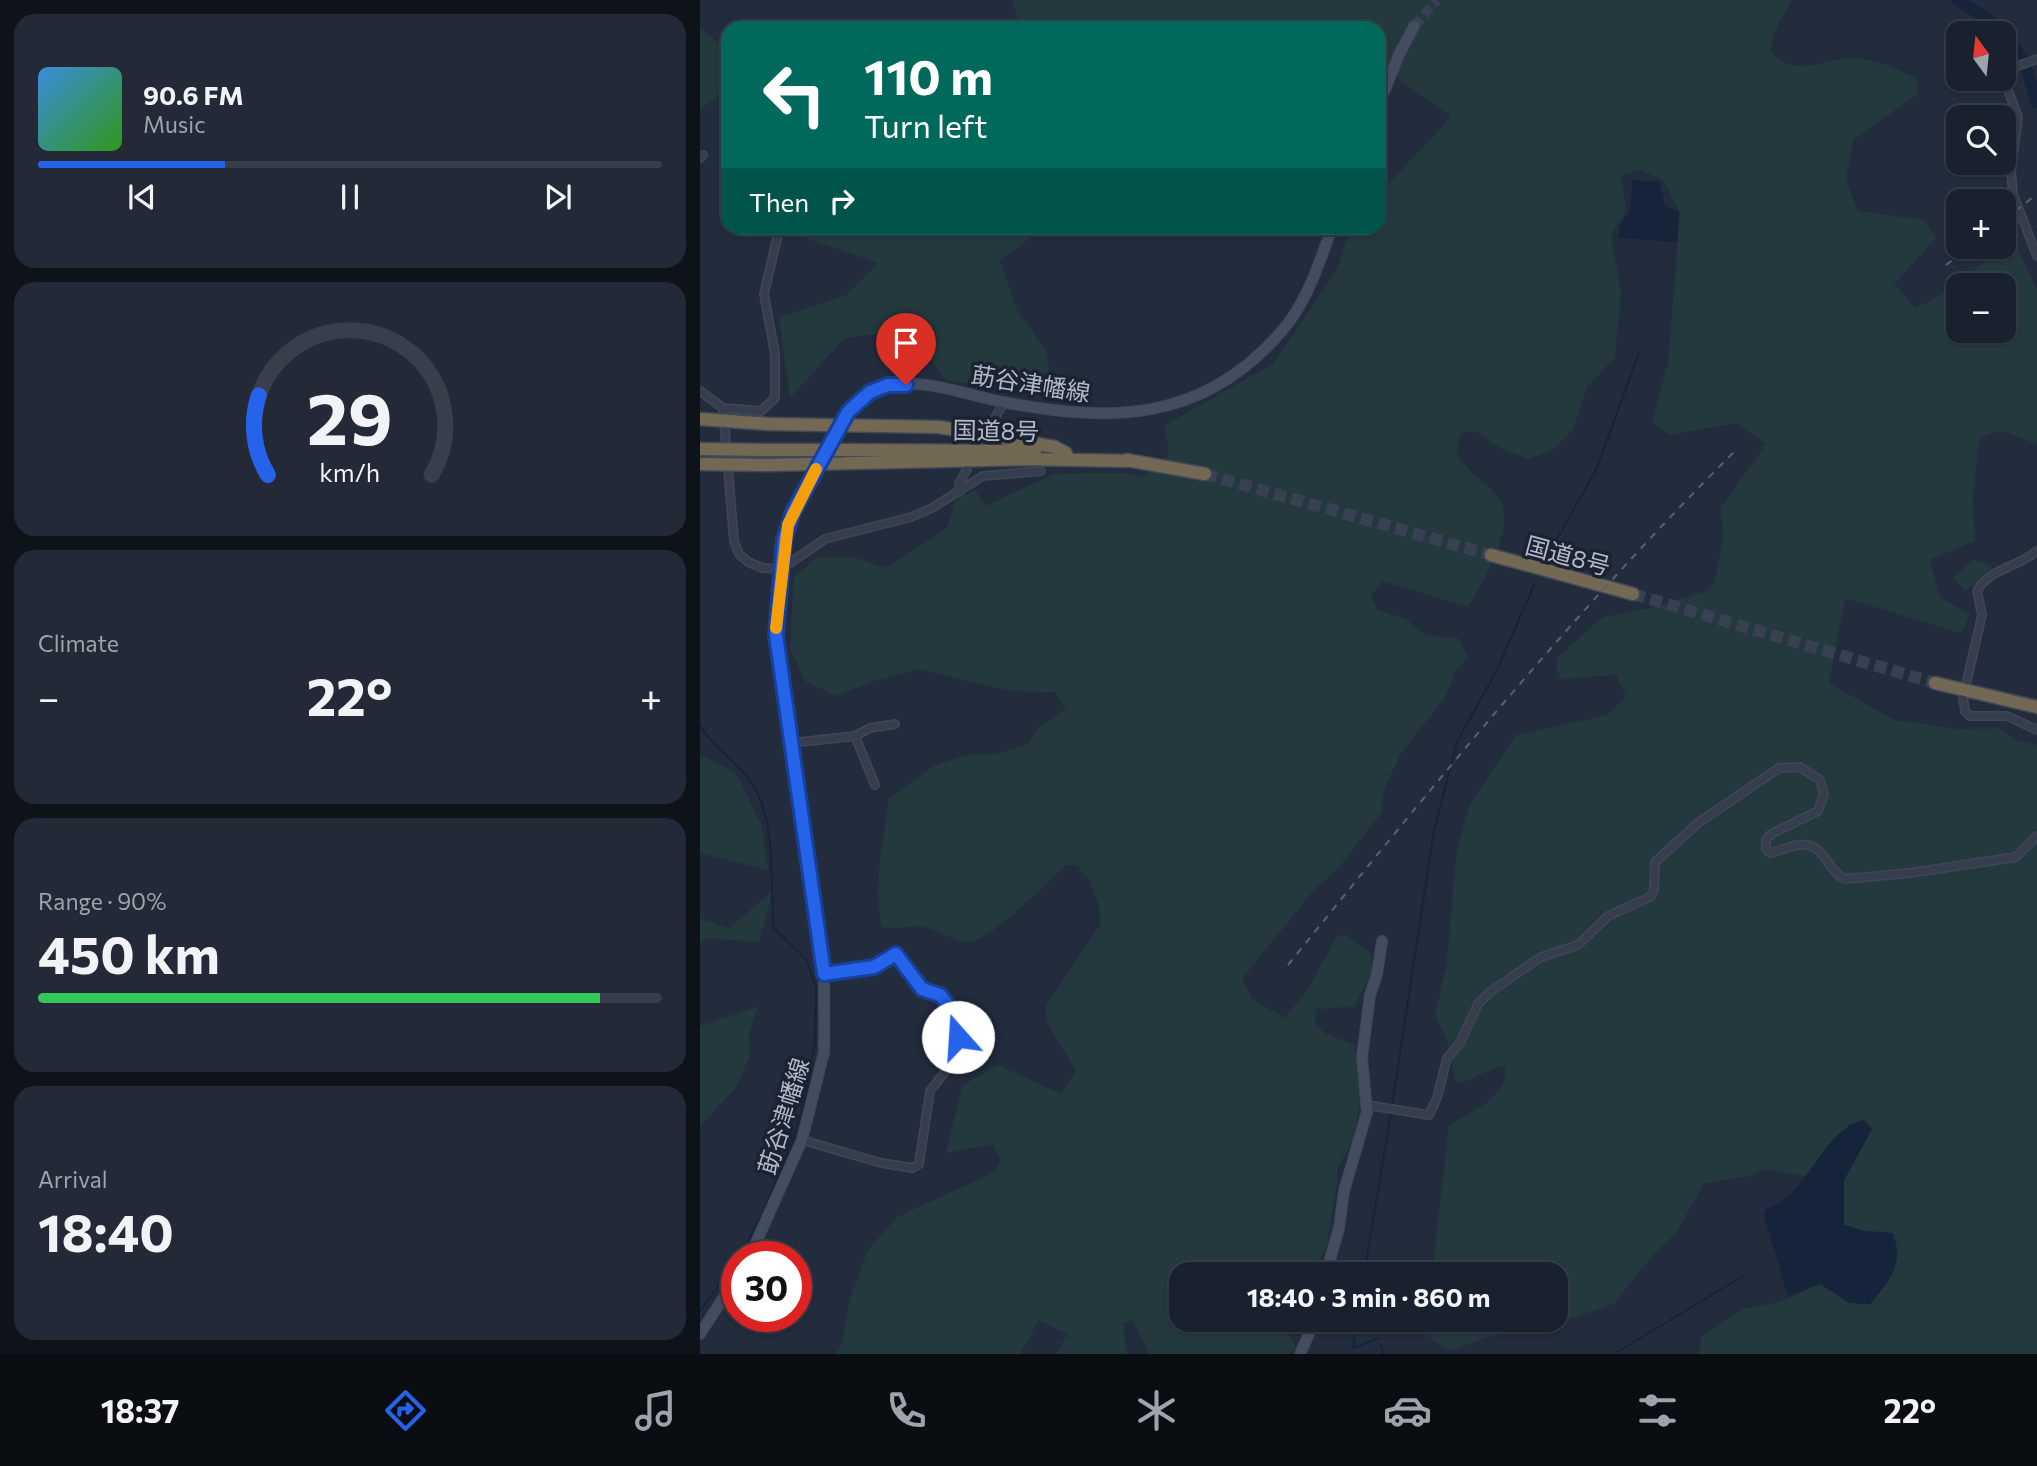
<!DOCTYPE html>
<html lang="en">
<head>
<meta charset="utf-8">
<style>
	:root { --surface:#1a212e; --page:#232936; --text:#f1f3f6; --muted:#9fa3aa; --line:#383e4a; --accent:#2563eb }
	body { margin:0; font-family:Commissioner,"Noto Sans JP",sans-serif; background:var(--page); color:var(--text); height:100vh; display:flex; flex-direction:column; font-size:26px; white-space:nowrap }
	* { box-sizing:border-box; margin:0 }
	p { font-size:23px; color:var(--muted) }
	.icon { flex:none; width:38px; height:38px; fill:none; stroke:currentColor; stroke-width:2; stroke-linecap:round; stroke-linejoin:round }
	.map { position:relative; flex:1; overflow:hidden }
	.side { display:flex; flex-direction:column; gap:14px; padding:14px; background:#0e1219; width:700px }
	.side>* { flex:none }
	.hud { position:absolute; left:21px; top:21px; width:665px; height:214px; border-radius:21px; box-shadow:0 2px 5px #0004,0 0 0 2px var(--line); background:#00695c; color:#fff; overflow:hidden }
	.needle { width:46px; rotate:345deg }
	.tools { position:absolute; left:1246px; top:21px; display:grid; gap:14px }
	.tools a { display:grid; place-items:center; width:70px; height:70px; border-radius:14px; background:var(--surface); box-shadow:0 2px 5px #0004,0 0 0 2px var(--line); font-size:35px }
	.speed { position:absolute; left:21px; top:1241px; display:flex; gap:14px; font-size:35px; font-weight:700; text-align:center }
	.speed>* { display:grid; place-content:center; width:91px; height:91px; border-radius:50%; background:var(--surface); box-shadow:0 2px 5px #0004,0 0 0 2px var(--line); line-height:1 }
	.speed .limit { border:10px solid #d22; background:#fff; color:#111 }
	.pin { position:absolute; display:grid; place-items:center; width:60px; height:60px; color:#fff; margin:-72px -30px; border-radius:50% 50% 50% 0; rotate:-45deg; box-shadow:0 0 7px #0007 }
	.pin .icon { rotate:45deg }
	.me { position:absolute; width:77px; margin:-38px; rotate:341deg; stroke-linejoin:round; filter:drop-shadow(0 0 5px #0008) }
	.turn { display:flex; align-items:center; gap:24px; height:147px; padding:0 28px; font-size:32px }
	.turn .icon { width:91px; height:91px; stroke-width:2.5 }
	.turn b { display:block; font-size:49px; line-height:60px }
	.then { display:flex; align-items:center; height:66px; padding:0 28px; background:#0003; gap:14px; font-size:26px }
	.big { font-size:52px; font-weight:700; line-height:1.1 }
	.side .widget { flex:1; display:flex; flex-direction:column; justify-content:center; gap:10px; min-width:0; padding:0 24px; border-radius:21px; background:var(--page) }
	.side .dial { align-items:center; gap:0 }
	.dial svg { height:182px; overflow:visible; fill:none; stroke:var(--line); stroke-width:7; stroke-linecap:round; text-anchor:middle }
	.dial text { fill:var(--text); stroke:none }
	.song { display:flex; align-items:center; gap:21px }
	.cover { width:84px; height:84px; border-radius:10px; background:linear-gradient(135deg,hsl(210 70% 55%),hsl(110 70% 35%)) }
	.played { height:7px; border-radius:4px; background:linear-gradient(90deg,var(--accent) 30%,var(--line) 30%) }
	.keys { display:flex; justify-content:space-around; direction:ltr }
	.heat { display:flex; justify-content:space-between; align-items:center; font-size:38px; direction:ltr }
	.charge { height:10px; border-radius:5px; background:linear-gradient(90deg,#34c759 90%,var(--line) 0) }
	.trip { position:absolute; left:469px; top:1262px; width:399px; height:70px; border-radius:21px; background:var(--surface); box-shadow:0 2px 5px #0004,0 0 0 2px var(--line); font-weight:700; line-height:70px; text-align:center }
	.tab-bar { display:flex; height:112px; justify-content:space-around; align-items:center; background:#0a0d12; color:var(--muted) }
	.tab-bar .icon { width:49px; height:49px }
	.tab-bar .selected { color:var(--accent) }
	.tab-bar b { font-size:32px; color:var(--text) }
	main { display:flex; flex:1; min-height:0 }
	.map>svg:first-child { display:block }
	.green { fill:#24393e; fill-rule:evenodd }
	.water { fill:#15233b }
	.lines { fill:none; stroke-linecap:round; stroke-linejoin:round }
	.stream { stroke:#15233b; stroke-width:2 }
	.river { stroke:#15233b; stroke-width:12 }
	.street-tunnel { stroke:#384152; stroke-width:7; stroke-dasharray:7 3.5; stroke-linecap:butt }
	.secondary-tunnel { stroke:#384152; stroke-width:10; stroke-dasharray:10 5; stroke-linecap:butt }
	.highway-tunnel { stroke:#384152; stroke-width:12; stroke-dasharray:12 6; stroke-linecap:butt }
	.street-casing { stroke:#3f4756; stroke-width:10 }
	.secondary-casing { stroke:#3f4756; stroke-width:12 }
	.highway-casing { stroke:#414958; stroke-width:15 }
	.street { stroke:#363e4d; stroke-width:7 }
	.secondary { stroke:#444d60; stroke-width:10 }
	.highway { stroke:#736853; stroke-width:12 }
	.rail { stroke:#586274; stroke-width:2; stroke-dasharray:7 7; stroke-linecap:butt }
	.highway-bridge-casing { stroke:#414958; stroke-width:15; stroke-linecap:butt }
	.highway-bridge { stroke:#736853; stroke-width:12 }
	.route-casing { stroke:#184099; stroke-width:18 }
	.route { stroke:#2563eb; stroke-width:12 }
	.slow { stroke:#f59e0b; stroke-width:12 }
	.labels { text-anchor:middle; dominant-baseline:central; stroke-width:7; stroke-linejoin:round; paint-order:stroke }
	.street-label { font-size:24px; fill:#b2b9c8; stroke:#1b2332 }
</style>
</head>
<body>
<main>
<section class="side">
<div class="widget">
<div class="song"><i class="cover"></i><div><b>90.6 FM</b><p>Music</p></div></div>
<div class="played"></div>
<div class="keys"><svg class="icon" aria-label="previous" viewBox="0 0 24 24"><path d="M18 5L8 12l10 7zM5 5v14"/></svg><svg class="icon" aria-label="pause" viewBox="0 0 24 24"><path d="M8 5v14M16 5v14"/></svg><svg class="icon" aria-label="next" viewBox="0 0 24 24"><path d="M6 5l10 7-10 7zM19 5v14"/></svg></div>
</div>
<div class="widget dial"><svg viewBox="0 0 100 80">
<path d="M14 69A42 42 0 1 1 86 69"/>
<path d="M14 69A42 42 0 0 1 10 34" stroke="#2563eb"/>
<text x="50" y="56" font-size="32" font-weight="700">29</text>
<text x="50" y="72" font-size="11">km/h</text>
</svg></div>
<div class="widget"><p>Climate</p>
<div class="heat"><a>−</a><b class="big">22°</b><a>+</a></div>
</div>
<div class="widget"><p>Range · 90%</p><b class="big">450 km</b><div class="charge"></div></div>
<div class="widget"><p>Arrival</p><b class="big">18:40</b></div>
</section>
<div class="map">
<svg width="1337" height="1354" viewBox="0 0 1337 1354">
	<rect width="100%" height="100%" fill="#222c3d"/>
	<path class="green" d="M312 0H1092L1075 31 1070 51C1097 80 1122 58 1153 58 1177 59 1196 69 1217 78L1219 93 1153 140 1146 180 1158 211 1224 220 1236 238 1194 284 1216 308 1250 290 1312 238 1337 290V444L1301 431 1279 438 1273 499 1275 541 1229 560 1241 598 1270 614 1261 633 1145 598 1129 683 1194 720 1258 729 1300 728 1315 740 1337 745V1354H999L1001 1337 1043 1309 1079 1302 1120 1284 1150 1303 1170 1304C1188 1278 1206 1265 1193 1233L1165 1231 1144 1225V1180L1172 1129 1151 1123 1105 1176 1066 1169 1045 1177 1004 1183 976 1233 951 1257 914 1304 837 1330 790 1336 750 1351 719 1330 723 1320H856V1274H732L749 1125C772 1111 809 1097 806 1066 783 1069 776 1080 756 1083L747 1040 735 1016 746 967 757 849 769 806 816 735 908 715 926 696 916 675 862 679 856 670 858 657 903 617 951 608 1009 590 1015 580 1023 538 1021 508 1066 444 1036 423 970 435 952 421 968 363 980 214 964 181 941 170 921 175 926 211 911 235 921 293 915 357 887 387 873 430 854 449 829 459 802 449 773 430 761 434 756 452C767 472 783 479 797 496 819 523 783 582 768 607L683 581 671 596 677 609 707 620 727 636 758 638 768 658 756 670 745 697 700 755 684 790 682 812 636 871 617 886 542 979 552 999 585 1018 608 989 636 938 644 934 671 954 672 971 654 1007 616 1009 615 1023 624 1033 655 1045 660 1102 653 1139 637 1169V1185L626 1250 607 1274H481V1320H583L596 1348 589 1354H449L433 1320 423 1323 427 1354H357L367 1334 339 1320 320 1354H136L141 1346 150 1299 168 1250 197 1217 295 1172 300 1160 293 1144 246 1153 263 1085 298 1065 361 1094 376 1071 346 1021V1006L400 925 399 905 389 880 377 865H366C346 883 292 941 267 942 253 942 233 926 215 926 203 926 195 930 182 927 172 886 184 839 189 798L234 766 266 755 296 754 327 745 339 727 366 708 355 692 309 691 219 669 171 682 136 696 105 681 90 648 94 576 118 557H154L185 568 246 529 257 499 275 490 286 506 353 474 424 473 443 477 460 465 469 452 464 426 573 364 637 270 651 228H679V194L751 117 679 65V28H321ZM1258 285H1304V331H1258Z
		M0 28 28 51C28 86 28 88 0 110Z
		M94 228H343L300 261 317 310 347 352 351 385 313 392 244 379 211 329 145 338 90 398 79 317 146 295 178 263 94 234Z
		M1273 560 1289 564 1293 570 1265 591 1253 578Z
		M0 755 36 773 62 826 68 870 0 853Z
		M73 891 59 942 5 938 0 944V918L29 928Z
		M59 1006 49 1032 50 1055 36 1088 0 1126V1026Z"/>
	<path class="water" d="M933 180 960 182 965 206 979 212 977 242 919 238 920 225 930 211Z
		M1164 1120 1172 1129 1144 1180V1225L1165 1231 1192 1233C1205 1264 1190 1280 1170 1304L1150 1303 1120 1284 1088 1296 1064 1216 1066 1209C1110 1195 1120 1130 1164 1120Z"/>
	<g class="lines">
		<path class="stream" d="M852 548 896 470 940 350
			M0 725C14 750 42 764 56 790 76 826 70 889 74 928L106 959 116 987 115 1041 107 1091 93 1140 62 1216 40 1256
			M692 1106 734 830 757 742 798 668 834 585
			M664 1274 691 1112
			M0 1311 37 1261
			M657 1320 653 1348 679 1338
			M681 1345 683 1354
			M914 1354 1043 1276"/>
		<path class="river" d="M1258 0 1291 21 1301 33
			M1304 36 1323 59 1337 102"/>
		<path class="street-tunnel" d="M276 453 292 423"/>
		<path class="secondary-tunnel" d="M714 26 737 0"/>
		<path class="highway-tunnel" d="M505 474 791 555
			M933 594 1235 683"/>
		<g class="street-casing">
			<path id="street" d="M1304 71 1337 59
				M1304 79 1318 117 1311 172 1313 194 1337 256
				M0 158 3 155
				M0 391 23 408 34 541 39 554 48 562 63 568 81 569 125 539 211 517 232 508 283 476 341 471
				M23 408 61 411 75 398V354L64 294 79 230
				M292 423 304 402
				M260 492 259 484 267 469
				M1267 680 1282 615 1277 591C1289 569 1318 567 1337 551
				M1263 697 1265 711 1270 716H1307L1337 730
				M155 736 170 728 195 724
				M91 743 155 736 175 785
				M667 1105 729 1115 737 1098 747 1058 760 1043 778 1004 790 992 841 957 878 945 908 916 950 897 954 890 955 862 998 823 1079 768 1100 767 1120 780 1124 794 1118 811 1071 834 1066 840V849L1070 853C1080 851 1088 846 1098 845 1125 841 1126 871 1145 879L1210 873 1316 857 1337 836
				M102 1140 181 1163 213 1168 219 1164 230 1091 251 1064 258 1037 256 1020 249 1006 240 995 222 989 196 954 174 967 124 974"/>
		</g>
		<g class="secondary-casing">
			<path id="secondary" d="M679 104 699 55 714 26
				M50 1256 102 1140 124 1052V974L76 635 87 525 141 425C151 409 163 392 183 387 219 376 267 395 303 402 412 423 503 422 581 332 607 303 619 263 632 228
				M626 1274 639 1228 644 1191 667 1112 662 1057 670 995 677 974 682 941
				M0 1334 37 1277
				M600 1354 615 1320"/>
		</g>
		<g class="highway-casing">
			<path id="highway" d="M69 424 239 427 355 447 366 453
				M69 450H112
				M145 450 335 451
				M427 460 505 474
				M69 465 324 459 432 461
				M791 555 933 594
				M1235 683 1337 707"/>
		</g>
		<use href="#street" class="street"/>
		<use href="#secondary" class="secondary"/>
		<use href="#highway" class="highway"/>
		<path class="rail" d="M1304 220 1337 194
			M1246 265 1270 247
			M588 965C731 788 874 611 1036 450"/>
		<g class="highway-bridge-casing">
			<path id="highway-bridge" d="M0 419 69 424
				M0 449 69 450
				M112 450H145
				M0 464 69 465"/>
		</g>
		<use href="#highway-bridge" class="highway-bridge"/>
	</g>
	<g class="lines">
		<g class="route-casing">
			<path id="route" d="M206 385H188L170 392 148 412 93 512 84 540 76 635 124 974 174 967 196 954 222 989 240 995 249 1006 256 1020 258 1037"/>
		</g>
		<use href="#route" class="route"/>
		<path class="slow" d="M76 628 88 525 116 469"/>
	</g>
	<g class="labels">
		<g class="street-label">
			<text transform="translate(331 383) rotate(9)">莇谷津幡線</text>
			<text transform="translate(296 430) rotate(1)">国道8号</text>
			<text transform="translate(868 555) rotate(15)">国道8号</text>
			<text transform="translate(83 1116) rotate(-73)">莇谷津幡線</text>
		</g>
	</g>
</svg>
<div class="tools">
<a><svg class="needle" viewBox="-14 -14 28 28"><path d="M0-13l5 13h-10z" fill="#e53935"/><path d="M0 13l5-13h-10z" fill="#9fa3aa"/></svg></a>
<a><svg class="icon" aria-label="search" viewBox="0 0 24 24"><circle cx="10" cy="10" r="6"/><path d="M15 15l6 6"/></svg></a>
<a>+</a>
<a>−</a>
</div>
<div class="speed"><div class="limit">30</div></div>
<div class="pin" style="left:206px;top:385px;background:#d93025"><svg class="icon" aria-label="arrive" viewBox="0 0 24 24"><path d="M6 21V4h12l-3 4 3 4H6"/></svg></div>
<svg class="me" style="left:258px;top:1037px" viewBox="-20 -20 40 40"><circle r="19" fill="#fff"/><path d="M0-13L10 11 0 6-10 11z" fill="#2563eb"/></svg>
<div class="trip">18:40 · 3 min · 860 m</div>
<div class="hud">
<div class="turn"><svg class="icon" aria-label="left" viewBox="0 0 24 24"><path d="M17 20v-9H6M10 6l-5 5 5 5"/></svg><div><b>110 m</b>Turn left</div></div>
<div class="then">Then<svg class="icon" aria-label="right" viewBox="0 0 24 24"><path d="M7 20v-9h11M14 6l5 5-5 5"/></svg></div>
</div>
</div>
</main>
<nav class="tab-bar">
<b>18:37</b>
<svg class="icon selected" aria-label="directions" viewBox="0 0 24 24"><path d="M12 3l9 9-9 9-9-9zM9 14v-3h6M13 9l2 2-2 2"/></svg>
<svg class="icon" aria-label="music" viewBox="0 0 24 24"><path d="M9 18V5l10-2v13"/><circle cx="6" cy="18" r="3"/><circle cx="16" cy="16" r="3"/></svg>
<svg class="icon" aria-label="phone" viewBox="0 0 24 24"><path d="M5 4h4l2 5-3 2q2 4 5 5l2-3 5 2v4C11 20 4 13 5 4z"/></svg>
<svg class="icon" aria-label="climate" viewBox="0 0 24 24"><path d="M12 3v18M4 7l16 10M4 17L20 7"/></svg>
<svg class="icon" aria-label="car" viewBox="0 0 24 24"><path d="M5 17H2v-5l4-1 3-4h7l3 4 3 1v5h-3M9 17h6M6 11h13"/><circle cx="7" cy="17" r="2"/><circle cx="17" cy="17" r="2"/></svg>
<svg class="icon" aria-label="filters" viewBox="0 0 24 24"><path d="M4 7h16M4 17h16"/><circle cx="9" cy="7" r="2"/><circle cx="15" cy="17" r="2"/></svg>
<b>22°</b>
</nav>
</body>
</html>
